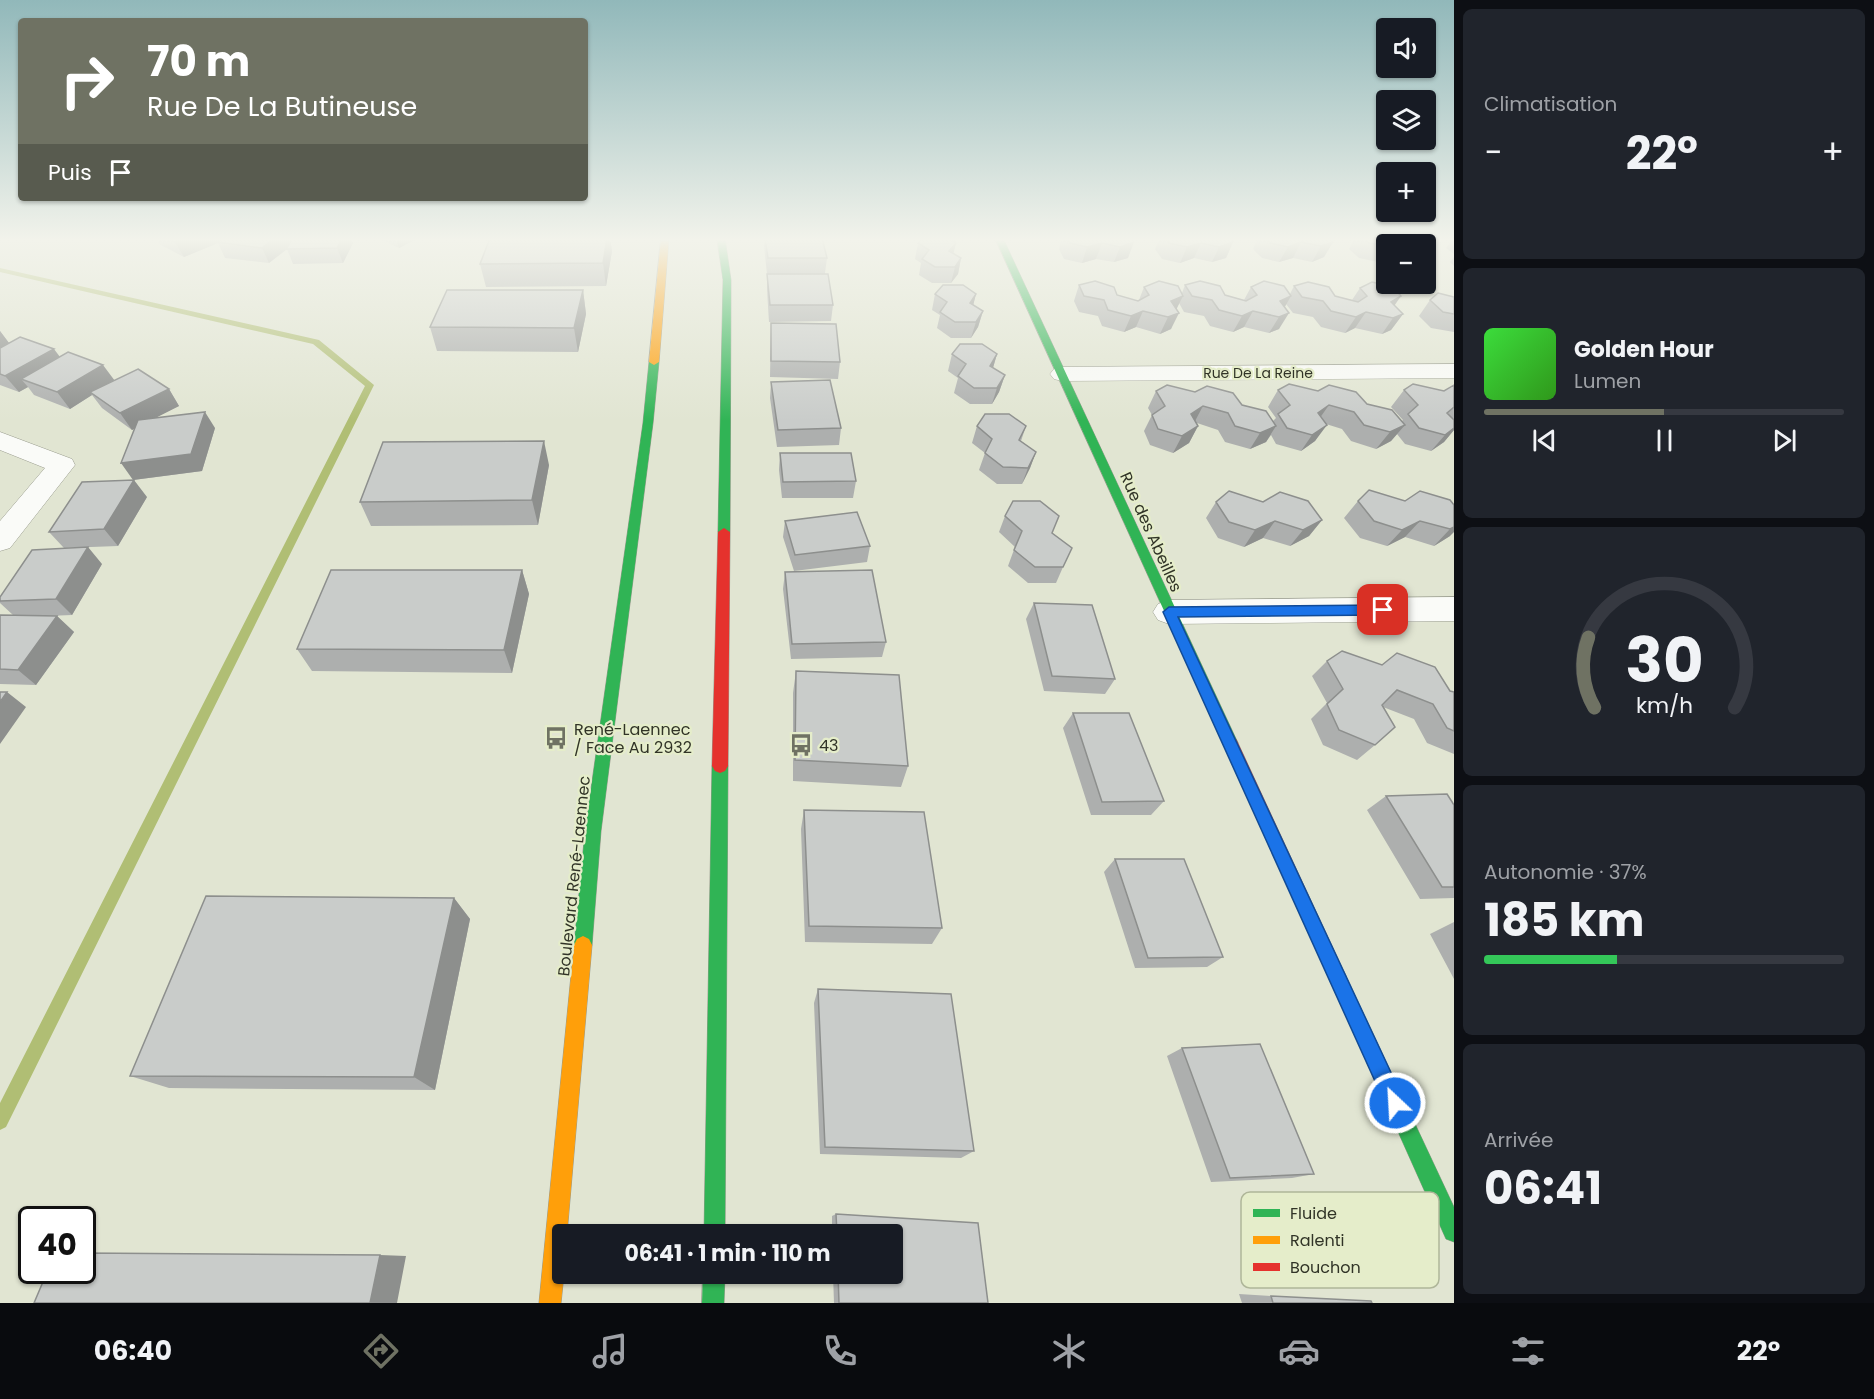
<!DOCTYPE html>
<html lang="fr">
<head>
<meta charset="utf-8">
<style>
	:root { --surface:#171b24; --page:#20242c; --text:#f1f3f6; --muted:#9ea1a6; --line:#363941; --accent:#6f7263 }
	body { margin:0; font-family:Poppins,sans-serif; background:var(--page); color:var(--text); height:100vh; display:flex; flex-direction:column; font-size:22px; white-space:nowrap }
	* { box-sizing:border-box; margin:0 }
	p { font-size:20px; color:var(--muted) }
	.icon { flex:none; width:33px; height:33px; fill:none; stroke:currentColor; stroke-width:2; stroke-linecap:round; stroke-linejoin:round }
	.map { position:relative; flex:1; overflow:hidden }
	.drawer { display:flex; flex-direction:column; gap:9px; padding:9px; background:#0d0f14; width:420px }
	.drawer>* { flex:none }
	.hud { position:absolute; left:18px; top:18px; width:570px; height:183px; border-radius:6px; box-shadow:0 2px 4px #0004; background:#6f7263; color:#fff; overflow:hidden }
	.buttons { position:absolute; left:1376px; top:18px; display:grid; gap:12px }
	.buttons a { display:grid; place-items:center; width:60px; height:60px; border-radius:6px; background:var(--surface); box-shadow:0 2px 4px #0004; font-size:30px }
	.speed { position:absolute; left:18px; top:1206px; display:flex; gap:12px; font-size:30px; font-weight:700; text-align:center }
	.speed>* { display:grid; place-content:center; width:78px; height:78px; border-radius:50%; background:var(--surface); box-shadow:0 2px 4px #0004; line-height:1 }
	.speed .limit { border:3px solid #111; border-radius:9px; background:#fff; color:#111 }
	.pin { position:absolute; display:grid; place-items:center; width:51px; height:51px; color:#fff; margin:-26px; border-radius:12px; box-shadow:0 3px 9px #0006 }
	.me { position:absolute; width:66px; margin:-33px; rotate:335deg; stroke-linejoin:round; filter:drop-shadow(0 0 4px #0008) }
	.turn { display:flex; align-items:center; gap:21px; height:126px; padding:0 30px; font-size:27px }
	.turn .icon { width:78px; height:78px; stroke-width:2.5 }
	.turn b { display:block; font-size:42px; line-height:51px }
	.then { display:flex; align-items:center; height:57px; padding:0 30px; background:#0003; gap:12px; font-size:22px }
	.big { font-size:45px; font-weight:700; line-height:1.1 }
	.drawer .card { flex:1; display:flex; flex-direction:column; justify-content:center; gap:9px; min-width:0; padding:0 21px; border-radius:9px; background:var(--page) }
	.drawer .dial { align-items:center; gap:0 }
	.dial svg { height:156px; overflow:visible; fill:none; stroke:var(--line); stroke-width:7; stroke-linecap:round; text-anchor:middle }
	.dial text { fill:var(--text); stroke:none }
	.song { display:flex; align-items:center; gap:18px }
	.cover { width:72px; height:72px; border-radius:9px; background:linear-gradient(135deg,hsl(120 70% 55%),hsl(110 70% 35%)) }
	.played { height:6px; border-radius:3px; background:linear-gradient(90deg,var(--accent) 50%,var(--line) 50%) }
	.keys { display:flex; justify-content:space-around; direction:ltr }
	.heat { display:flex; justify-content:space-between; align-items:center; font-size:33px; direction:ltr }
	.charge { height:9px; border-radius:4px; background:linear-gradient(90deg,#34c759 37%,var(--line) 0) }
	.trip { position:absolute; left:552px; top:1224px; width:351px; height:60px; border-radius:6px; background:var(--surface); box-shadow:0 2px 4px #0004; font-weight:700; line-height:60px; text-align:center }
	.dock { display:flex; height:96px; justify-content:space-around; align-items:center; background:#090b0e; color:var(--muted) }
	.dock .icon { width:42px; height:42px }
	.dock .on { color:var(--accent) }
	.dock b { font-size:27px; color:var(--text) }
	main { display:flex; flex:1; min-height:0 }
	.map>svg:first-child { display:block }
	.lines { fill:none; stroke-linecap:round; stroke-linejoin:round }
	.stream { fill:#b0be74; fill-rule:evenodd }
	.street-casing { stroke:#999c8e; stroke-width:1 }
	.fast-casing { stroke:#999c8e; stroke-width:1 }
	.slow-casing { stroke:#999c8e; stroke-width:1 }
	.jam-casing { stroke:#999c8e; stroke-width:1 }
	.street { fill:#fafbf8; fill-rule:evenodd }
	.fast { fill:#30b455; fill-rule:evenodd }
	.slow { fill:#ff9f0a; fill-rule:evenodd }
	.jam { fill:#e5322d; fill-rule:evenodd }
	.wall { fill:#adafae }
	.shaded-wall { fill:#8d8f8d }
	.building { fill:#c9ccca; stroke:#8d8f8d; stroke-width:1.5 }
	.route { fill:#1a73e8; stroke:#114b97; stroke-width:1.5 }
	.labels { text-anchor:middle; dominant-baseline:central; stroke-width:4.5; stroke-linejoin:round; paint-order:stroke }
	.far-street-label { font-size:14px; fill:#313427; stroke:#e5edca }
	.street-label { font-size:16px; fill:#313427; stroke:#e5edca }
	.poi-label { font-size:16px; fill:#313427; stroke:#e5edca; text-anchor:start }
	.key { fill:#e5edca; stroke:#afb699; stroke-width:1.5 }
	.key-label { font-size:16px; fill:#313427 }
</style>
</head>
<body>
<main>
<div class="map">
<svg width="1454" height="1303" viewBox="0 0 1454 1303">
	<rect width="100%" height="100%" fill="#e1e5d2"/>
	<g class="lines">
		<path class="stream" d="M0 268 319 340 374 385 6 1127 0 1130V1103L365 386 313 344 0 272Z"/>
		<g class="street-casing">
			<path id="street" d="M1454 364V378L1062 381 1054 379 1050 374 1054 369 1062 367Z
				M0 432 72 459 75 465 10 548 0 551V521L45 468 0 450Z
				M1454 597V621L1169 624 1158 620 1153 612 1158 604 1169 600Z"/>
		</g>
		<g class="fast-casing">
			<path id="fast" d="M717 238H725L731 280 730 532 724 536 718 532 723 280Z
				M995 238H1003L1238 743 1236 747 1231 749 1226 747 1224 743Z
				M654 359 659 362 653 423 601 831 592 945 589 951 583 954 577 951 574 945 585 831 643 423 649 362Z
				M720 759 725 761 728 766 725 1234H704L712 766 715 761Z
				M1337 967 1343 970 1454 1207V1242L1446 1239 1331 982 1328 976 1331 970Z
				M703 1274H725L724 1303H702Z"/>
		</g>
		<g class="slow-casing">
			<path id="slow" d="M661 238H669L659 362 654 365 649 362Z
				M583 936 589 939 592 945 567 1234H562L564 1274 561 1303H539L574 945 577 939Z"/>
		</g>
		<g class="jam-casing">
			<path id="jam" d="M724 528 730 532 728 766 725 771 720 773 715 771 712 766 718 532Z
				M1231 737 1236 739 1238 743 1343 970 1346 976 1343 982 1337 985 1331 982 1224 743 1226 739Z"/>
		</g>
		<use href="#street" class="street"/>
		<use href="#fast" class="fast"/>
		<use href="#slow" class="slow"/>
		<use href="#jam" class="jam"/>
	</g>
	<path class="wall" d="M156 238H351L353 243 343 263 293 264 287 249 269 263 225 258 218 243 184 257 159 244Z
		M378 238H418L399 248Z
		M490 238H610L612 251 606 286 486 287 480 264Z
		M764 238H822L827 258 825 273 833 305 831 321 769 322 767 290V274L764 246Z
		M1062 238H1131L1128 258 1114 262 1096 259 1082 263 1064 259 1059 249Z
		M1160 238H1230L1233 242 1226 258 1212 262 1194 258 1180 263 1162 259 1155 249Z
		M1258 238H1330L1333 242 1324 257 1312 262 1293 258 1279 262 1262 258 1253 249Z
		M1355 238H1428L1433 242 1425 253V244H1386V260L1378 262 1359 258 1349 249Z
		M1453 238H1454V254L1446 248Z
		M918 243 953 253 961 258 958 274 951 283H932L919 275 921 263 915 259Z
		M1454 257V266L1450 262Z
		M1079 285 1138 301 1139 300 1144 287 1182 293 1185 285 1244 300 1251 287 1290 294 1294 286 1352 300 1360 288 1395 306 1403 314 1391 330 1382 334 1355 328 1345 333 1321 327 1313 317 1293 313 1286 304 1284 307 1279 329 1269 333 1244 327 1233 332 1210 326 1204 316 1184 312 1179 303 1176 310 1171 329 1160 334 1136 327 1124 332 1102 326 1098 316 1079 312 1074 301Z
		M583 290 586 314 578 352 437 351 430 327Z
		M935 294H976L973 305 983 311 978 327 971 338H951L937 328 940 315 932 310Z
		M1454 297V332L1431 328 1419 316 1430 300Z
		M771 323 840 362 838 379 770 377Z
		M0 331 9 343 60 357 114 380 169 389 179 406 156 417 215 428 202 471 133 480 134 429 132 430 102 408 92 395 70 409 34 395 28 387 19 392 0 385Z
		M952 354H997L993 368 1005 375 999 392 992 404H970L954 393 958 378 948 371Z
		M771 382 841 428 839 445 777 447 770 398Z
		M1454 385V430L1444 442 1431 451 1405 444 1397 434 1391 441 1376 449 1351 441 1342 429 1326 424 1315 441 1301 451 1276 444 1271 435 1266 442 1250 449 1225 442 1218 430 1197 423 1198 426 1189 443 1173 453 1150 445 1144 431 1152 415 1148 408 1156 391 1242 405 1273 421 1276 418 1268 407 1278 390 1367 404 1402 421 1403 420 1391 407 1404 390 1444 391Z
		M977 426H1026L1021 441 1036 452 1030 468 1022 484H997L979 470 985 453 972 443Z
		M780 453 856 481 853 498H782L779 470Z
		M549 465 538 525 371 526 360 502Z
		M147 497 118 546 64 548 49 532Z
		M1450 500V536L1434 546 1405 537 1387 546 1360 538 1344 518 1358 501Z
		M1216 502 1322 520 1309 536 1290 546 1263 538 1244 547 1218 538 1206 518Z
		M1005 516 1052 533 1063 567 1056 583H1028L1008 566 1015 547 999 532Z
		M785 521 870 546 867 562 794 571 783 537Z
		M102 564 72 615 46 616H57L74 632 36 685 0 684V615H13L0 603V597Z
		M522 570 529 594 512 673 312 671 297 649Z
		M785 572 886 642 882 657 791 659 783 589Z
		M1034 603 1115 679 1105 694 1044 691 1026 619Z
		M1327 661 1454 692V754L1427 743 1414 719 1383 707 1375 745 1357 760 1323 745 1311 719 1327 703 1312 676Z
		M796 671 908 766 901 787 793 781V693Z
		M1073 713 1164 801 1151 815H1091L1063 728Z
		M1386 796 1454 805V898L1420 899 1367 810Z
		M804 810 942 928 932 944 805 942 801 829Z
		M1115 859 1223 957 1207 967 1135 968 1104 872Z
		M454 898 470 919 435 1090 169 1088 130 1076Z
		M1454 922V979L1430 934Z
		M818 989 974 1151 961 1158 820 1154 814 1003Z
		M1182 1048 1314 1174 1292 1178 1211 1182 1167 1056Z
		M836 1214 978 1223 988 1303H834L833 1274H892V1234H832V1216Z
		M1239 1294 1271 1296 1372 1303H1242Z"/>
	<path class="shaded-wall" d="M183 238H224L217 242 218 243 184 257 175 242Z
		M274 238H294L296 242 269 263 262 248Z
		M342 238H351L353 243 343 263 337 248Z
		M396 238H418L399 248Z
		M607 238H610L612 251 606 286 603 263Z
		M1134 242 1128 258 1114 262 1120 247Z
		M1233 242 1226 258 1212 262 1219 247Z
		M1301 242 1293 258 1279 262 1288 247Z
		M1333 242 1324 257 1312 262 1321 246Z
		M1433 242 1425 253V245Z
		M956 243 952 259 949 251Z
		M1102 243 1096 259 1082 263 1087 247Z
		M1201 243 1194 258 1180 263 1187 247Z
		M1386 250V260L1378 262Z
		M961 258 958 274 951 283 955 267Z
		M583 290 586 314 578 352 574 328Z
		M976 294 972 310 970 303Z
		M1183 296 1175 312 1164 317 1171 301Z
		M1291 296 1282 312 1280 301Z
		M1401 296 1390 312 1391 302Z
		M983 311 978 327 971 338 976 322Z
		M1143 311 1136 327 1124 332 1131 316Z
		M1253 311 1244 327 1233 332 1242 316Z
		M1366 312 1355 328 1345 333 1356 317Z
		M1179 313 1171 329 1160 334 1168 317Z
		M1289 313 1279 329 1269 333 1279 317Z
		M1403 314 1391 330 1382 334 1393 318Z
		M0 331 12 347 0 355Z
		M54 349 66 365 21 379 28 387 19 392 5 376Z
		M997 354 992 371 990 366Z
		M103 365 115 381 90 392 92 395 70 409 57 392Z
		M1005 375 999 392 992 404 997 388Z
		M169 389 179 406 132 430 120 413Z
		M1329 405 1317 422 1318 413Z
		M1203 406 1194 423 1191 414Z
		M205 412 215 428 202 471 133 480 121 463Z
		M1327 425 1315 441 1301 451 1312 435Z
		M1405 425 1391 441 1376 449 1390 432Z
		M1198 426 1189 443 1173 453 1182 436Z
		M1276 426 1266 442 1250 449 1260 433Z
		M1454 428V430L1444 442 1431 451 1445 435Z
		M544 441 549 465 538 525 532 500Z
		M1036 452 1030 468 1022 484 1028 468Z
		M134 480 147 497 118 546 104 529Z
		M1322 520 1309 536 1290 546 1303 530Z
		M1275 521 1263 538 1244 547 1255 530Z
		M1420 521 1405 537 1387 546 1402 530Z
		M1454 527V532L1450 536 1434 546 1450 529Z
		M88 547 102 564 72 615 56 599Z
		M522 570 529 594 512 673 504 650Z
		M57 616 74 632 36 685 18 670Z
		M7 692 26 707 0 744V702Z
		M454 898 470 919 435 1090 414 1077Z
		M380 1255 406 1256 397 1303H370Z"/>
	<path class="building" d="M169 238H183L175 242Z
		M222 238H274L262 248 217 242Z
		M293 238H342L337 248 286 249Z
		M490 238H607L603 263 480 264Z
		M765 238H822L827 258H768Z
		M923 238H948L956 243 949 251 961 258 955 267H935L922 259 929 250 918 243Z
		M1067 238H1131L1134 242 1120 247 1102 243 1087 247 1070 243Z
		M1165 238H1230L1233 242 1219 247 1201 243 1187 247 1169 243Z
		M1266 238H1330L1333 242 1321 246 1301 242 1288 247 1270 243Z
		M1364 238H1428L1433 242 1425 245 1410 244 1401 243 1395 244H1386V246L1369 243Z
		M767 274H828L833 305H770Z
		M1095 281 1114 287 1117 295 1138 301 1149 295 1144 287 1159 281 1178 286 1183 296 1171 301 1179 313 1168 317 1143 311 1131 316 1108 310 1104 300 1084 296 1079 285Z
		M1200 281 1220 286 1225 295 1246 301 1257 295 1251 287 1264 281 1284 286 1291 296 1280 301 1289 313 1279 317 1253 311 1242 316 1219 310 1212 300 1192 296 1185 285Z
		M1308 282 1329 287 1335 296 1358 302 1367 296 1360 288 1372 282 1393 287 1401 296 1391 302 1403 314 1393 318 1366 312 1356 317 1331 311 1323 301 1302 297 1294 286Z
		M943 285H963L976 294 970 303 983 311 976 322H955L940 312 947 302 935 294Z
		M447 290H583L574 328 430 327Z
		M1438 293 1454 297V314L1443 312 1430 300Z
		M771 323 836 324 840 362 771 361Z
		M20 337 54 349 5 376 0 374V348Z
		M960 344H982L997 354 990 366 1005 375 997 388H974L958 376 966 364 952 354Z
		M68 352 103 365 57 392 21 379Z
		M138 369 169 389 120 413 90 392Z
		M830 380 841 428 778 430 771 382Z
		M1289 384 1318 391 1329 385 1356 392 1367 404 1392 410 1405 425 1390 432 1364 425 1354 412 1329 405 1318 413 1327 425 1312 435 1287 428 1278 414 1290 405 1278 390Z
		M1413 384 1444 391 1454 385V407L1447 413 1454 420V428L1445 435 1419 428 1408 414 1418 405 1404 390Z
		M1167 385 1195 392 1207 386 1233 393 1242 405 1266 411 1276 426 1260 433 1235 426 1228 413 1203 406 1191 414 1198 426 1182 436 1158 429 1152 415 1165 406 1156 391Z
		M205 412 191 454 121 463 138 420Z
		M985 414H1009L1026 426 1019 440 1036 452 1028 468 1003 467 985 453 992 439 977 426Z
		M544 441 532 500 360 502 383 442Z
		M780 453H851L856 481 783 482Z
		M134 480 104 529 49 532 82 482Z
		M1369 490 1405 501 1420 491 1450 500 1454 505V527L1450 529 1420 521 1402 530 1374 521 1358 501Z
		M1229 491 1263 502 1280 492 1308 501 1322 520 1303 530 1275 521 1255 530 1229 522 1216 502Z
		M1013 501H1040L1059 516 1052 533 1072 548 1063 567H1035L1014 550 1022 531 1005 516Z
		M857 512 870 546 795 555 785 521Z
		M88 547 56 599 0 601V597L32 550Z
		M331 570H522L504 650 297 649Z
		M872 570 886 642 792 644 785 572Z
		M1034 603 1092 605 1115 679 1052 676Z
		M0 615 57 616 18 670 0 669Z
		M1342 651 1382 665 1397 653 1435 667 1450 691 1454 692V731L1447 728 1433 704 1397 690 1382 705 1395 727 1375 745 1339 730 1327 704 1343 689 1327 661Z
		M796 671 899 675 908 766 795 760Z
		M0 692H7L0 702Z
		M1073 713H1129L1164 801 1102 802Z
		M1447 794 1454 805V887H1442L1386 796Z
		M804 810 924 812 942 928 809 926Z
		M1115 859H1184L1223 957 1148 958Z
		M206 896 454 898 414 1077 130 1076Z
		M818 989 951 994 974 1151 825 1147Z
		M1260 1044 1314 1174 1230 1178 1182 1048Z
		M836 1214 978 1223 988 1303H839L838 1274H892V1234H837Z
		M82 1253 380 1255 370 1303H34L48 1270H82Z
		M1271 1296 1371 1301 1372 1303H1273Z"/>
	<linearGradient id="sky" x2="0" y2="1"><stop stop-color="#91b8ba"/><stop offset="0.57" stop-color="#f2f3eb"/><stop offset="1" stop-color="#f2f3eb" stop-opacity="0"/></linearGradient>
	<rect width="1454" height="421" fill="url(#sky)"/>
	<path class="route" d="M1383 605 1389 610 1383 615 1178 617 1402 1096 1405 1103 1402 1110 1395 1113 1388 1110 1163 612 1169 607Z"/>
	<defs>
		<g id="bus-bare" transform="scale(1.8)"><path d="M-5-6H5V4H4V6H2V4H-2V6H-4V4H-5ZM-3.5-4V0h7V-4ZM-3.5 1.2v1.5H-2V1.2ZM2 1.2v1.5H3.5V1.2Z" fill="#6f7263" stroke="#e5edca" stroke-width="2.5" paint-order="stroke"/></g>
	</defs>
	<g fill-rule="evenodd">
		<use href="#bus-bare" x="556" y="738"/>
		<use href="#bus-bare" x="801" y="745"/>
	</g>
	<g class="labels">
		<g class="far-street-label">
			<text x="1258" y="373">Rue De La Reine</text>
		</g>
		<g class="street-label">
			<text transform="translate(1151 532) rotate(66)">Rue des Abeilles</text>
			<text transform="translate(574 876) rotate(-84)">Boulevard René-Laennec</text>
		</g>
		<g class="poi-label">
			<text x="574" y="729">René-Laennec<tspan x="574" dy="18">/ Face Au 2932</tspan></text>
			<text x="819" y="745">43</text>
		</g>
	</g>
	<rect x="1241" y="1192" width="198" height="96" rx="9" class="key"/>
	<rect x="1253" y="1209" width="27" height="8" fill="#30b455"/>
	<rect x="1253" y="1236" width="27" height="8" fill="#ff9f0a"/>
	<rect x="1253" y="1263" width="27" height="8" fill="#e5322d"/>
	<g class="key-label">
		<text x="1290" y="1219">Fluide</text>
		<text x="1290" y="1246">Ralenti</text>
		<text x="1290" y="1273">Bouchon</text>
	</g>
</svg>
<div class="buttons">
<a><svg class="icon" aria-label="sound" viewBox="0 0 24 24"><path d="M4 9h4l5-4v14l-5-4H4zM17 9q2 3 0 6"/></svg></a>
<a><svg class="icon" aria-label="layers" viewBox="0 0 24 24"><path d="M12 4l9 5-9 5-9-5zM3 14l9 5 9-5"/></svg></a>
<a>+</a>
<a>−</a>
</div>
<div class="speed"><div class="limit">40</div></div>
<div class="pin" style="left:1383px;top:610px;background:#d93025"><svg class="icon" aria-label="arrive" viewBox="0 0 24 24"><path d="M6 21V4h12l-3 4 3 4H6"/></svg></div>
<svg class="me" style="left:1395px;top:1103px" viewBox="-20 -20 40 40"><circle r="17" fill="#1a73e8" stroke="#fff" stroke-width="3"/><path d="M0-11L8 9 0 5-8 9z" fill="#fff"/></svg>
<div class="trip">06:41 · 1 min · 110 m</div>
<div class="hud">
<div class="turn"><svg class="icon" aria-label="right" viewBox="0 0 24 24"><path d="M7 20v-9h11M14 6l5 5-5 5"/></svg><div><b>70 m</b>Rue De La Butineuse</div></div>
<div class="then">Puis<svg class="icon" aria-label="arrive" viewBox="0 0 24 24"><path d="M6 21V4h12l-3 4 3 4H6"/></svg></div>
</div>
</div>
<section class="drawer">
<div class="card"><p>Climatisation</p>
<div class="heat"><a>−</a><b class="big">22°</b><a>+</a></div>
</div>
<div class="card">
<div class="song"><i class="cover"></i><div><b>Golden Hour</b><p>Lumen</p></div></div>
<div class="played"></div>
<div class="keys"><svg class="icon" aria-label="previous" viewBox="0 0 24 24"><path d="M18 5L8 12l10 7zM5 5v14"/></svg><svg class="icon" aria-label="pause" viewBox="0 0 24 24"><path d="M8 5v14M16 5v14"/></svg><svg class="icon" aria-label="next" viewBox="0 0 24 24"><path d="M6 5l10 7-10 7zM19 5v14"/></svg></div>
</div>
<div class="card dial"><svg viewBox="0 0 100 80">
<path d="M14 69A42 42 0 1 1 86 69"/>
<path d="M14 69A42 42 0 0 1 11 33" stroke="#6f7263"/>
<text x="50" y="56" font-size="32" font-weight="700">30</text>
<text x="50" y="72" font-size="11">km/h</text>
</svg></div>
<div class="card"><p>Autonomie · 37%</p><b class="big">185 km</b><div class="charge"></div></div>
<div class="card"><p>Arrivée</p><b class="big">06:41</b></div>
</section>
</main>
<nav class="dock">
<b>06:40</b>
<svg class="icon on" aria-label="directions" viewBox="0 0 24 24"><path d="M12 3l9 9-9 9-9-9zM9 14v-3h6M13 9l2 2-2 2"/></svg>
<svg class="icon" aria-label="music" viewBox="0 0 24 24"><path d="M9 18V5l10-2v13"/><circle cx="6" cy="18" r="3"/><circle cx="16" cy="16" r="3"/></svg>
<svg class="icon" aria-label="phone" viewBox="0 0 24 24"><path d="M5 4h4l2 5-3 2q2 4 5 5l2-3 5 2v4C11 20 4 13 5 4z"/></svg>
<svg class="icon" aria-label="climate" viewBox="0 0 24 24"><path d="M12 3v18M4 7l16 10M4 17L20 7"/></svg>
<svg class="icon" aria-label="car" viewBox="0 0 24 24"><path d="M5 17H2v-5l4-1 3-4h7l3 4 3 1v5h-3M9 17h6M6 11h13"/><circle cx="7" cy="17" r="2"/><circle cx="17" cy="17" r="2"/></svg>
<svg class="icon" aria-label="filters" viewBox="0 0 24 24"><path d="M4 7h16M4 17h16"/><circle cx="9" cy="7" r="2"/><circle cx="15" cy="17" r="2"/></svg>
<b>22°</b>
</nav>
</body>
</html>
